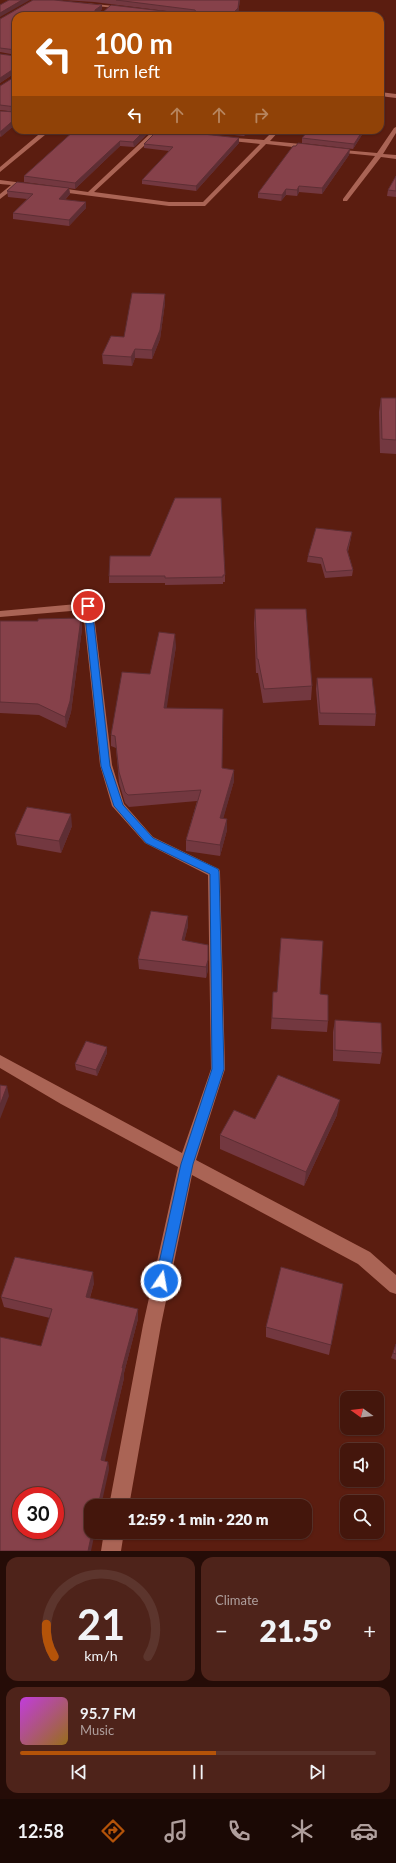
<!DOCTYPE html>
<html lang="en">
<head>
<meta charset="utf-8">
<style>
	:root { --surface:#44160c; --page:#4e231a; --text:#f1f3f6; --muted:#af9f9d; --line:#5c352d; --accent:#b45309 }
	body { margin:0; font-family:Lato,sans-serif; background:var(--page); color:var(--text); height:100vh; display:flex; flex-direction:column; font-size:15px; white-space:nowrap }
	* { box-sizing:border-box; margin:0 }
	p { font-size:13px; color:var(--muted) }
	.icon { flex:none; width:22px; height:22px; fill:none; stroke:currentColor; stroke-width:2; stroke-linecap:round; stroke-linejoin:round }
	.map { position:relative; height:1551px; overflow:hidden }
	.drawer { display:flex; flex-direction:column; gap:6px; padding:6px; background:#250c07; flex:1 }
	.drawer>* { flex:none }
	.guide { position:absolute; left:12px; top:12px; width:372px; height:122px; border-radius:12px; box-shadow:0 1px 3px #0004,0 0 0 1px var(--line); background:#b45309; color:#fff; overflow:hidden }
	.needle { width:26px; rotate:285deg }
	.tools { position:absolute; left:340px; top:1391px; display:grid; gap:8px }
	.tools a { display:grid; place-items:center; width:44px; height:44px; border-radius:8px; background:var(--surface); box-shadow:0 1px 3px #0004,0 0 0 1px var(--line); font-size:20px }
	.speed { position:absolute; left:12px; top:1487px; display:flex; gap:8px; font-size:20px; font-weight:700; text-align:center }
	.speed>* { display:grid; place-content:center; width:52px; height:52px; border-radius:50%; background:var(--surface); box-shadow:0 1px 3px #0004,0 0 0 1px var(--line); line-height:1 }
	.speed .limit { border:6px solid #d22; background:#fff; color:#111 }
	.pin { position:absolute; display:grid; place-items:center; width:34px; height:34px; color:#fff; margin:-17px; border:2px solid #fff; border-radius:50%; box-shadow:0 1px 4px #0007 }
	.me { position:absolute; width:44px; margin:-22px; rotate:12deg; stroke-linejoin:round; filter:drop-shadow(0 0 3px #0008) }
	.turn { display:flex; align-items:center; gap:14px; height:84px; padding:0 16px; font-size:18px }
	.turn .icon { width:52px; height:52px; stroke-width:2.5 }
	.turn b { display:block; font-size:28px; line-height:34px }
	.lanes { display:flex; align-items:center; height:38px; padding:0 16px; background:#0003; justify-content:center; gap:20px; direction:ltr }
	.lanes .off { opacity:.35 }
	.big { font-size:30px; font-weight:800; line-height:1.1 }
	.drawer .tile { flex:1; display:flex; flex-direction:column; justify-content:center; gap:6px; min-width:0; padding:0 14px; border-radius:12px; background:var(--page) }
	.drawer .dial { align-items:center; gap:0 }
	.dial svg { height:104px; overflow:visible; fill:none; stroke:var(--line); stroke-width:7; stroke-linecap:round; text-anchor:middle }
	.dial text { fill:var(--text); stroke:none }
	.song { display:flex; align-items:center; gap:12px }
	.cover { width:48px; height:48px; border-radius:6px; background:linear-gradient(135deg,hsl(290 70% 55%),hsl(40 70% 35%)) }
	.played { height:4px; border-radius:2px; background:linear-gradient(90deg,var(--accent) 55%,var(--line) 55%) }
	.keys { display:flex; justify-content:space-around; direction:ltr }
	.heat { display:flex; justify-content:space-between; align-items:center; font-size:22px; direction:ltr }
	.drawer .tiles { flex:1; display:grid; gap:6px; grid-template-columns:1fr 1fr }
	.tile:last-child { grid-column:span 2 }
	.trip { position:absolute; left:84px; top:1499px; width:228px; height:40px; border-radius:12px; background:var(--surface); box-shadow:0 1px 3px #0004,0 0 0 1px var(--line); font-weight:800; line-height:40px; text-align:center }
	.menu { display:flex; height:64px; justify-content:space-around; align-items:center; background:#1b0905; color:var(--muted) }
	.menu .icon { width:28px; height:28px }
	.menu .selected { color:var(--accent) }
	.menu b { font-size:18px; color:var(--text) }
	.map>svg:first-child { display:block }
	.lines { fill:none; stroke-linecap:round; stroke-linejoin:round }
	.minor { fill:#aa6455; fill-rule:evenodd }
	.wall { fill:#733840 }
	.shaded-wall { fill:#5e2e34 }
	.building { fill:#86414a; stroke:#5e2e34; fill-rule:evenodd }
	.route { fill:#1a73e8; stroke:#114b97 }
</style>
</head>
<body>
<div class="map">
<svg width="396" height="1551" viewBox="0 0 396 1551">
	<rect width="100%" height="100%" fill="#5b1d10"/>
	<g class="lines">
		<path class="minor" d="M85 3 124 7 126 8 124 9 87 5Z
			M380 92 396 94V98L380 96Z
			M396 127V133L383 154 396 155V159L381 157 347 201H343V199L375 156 334 152 331 150 332 149 377 153 394 128Z
			M44 130H51L0 172V167Z
			M152 130H172L177 132 174 134 159 132 94 192 169 202H203L260 144 222 140 219 138 220 137 264 140 274 130H280L270 141 311 145 314 147 311 149 266 144 205 206H169L53 191 50 189 53 187 88 192 153 131Z
			M0 180 31 184 34 186 31 188 17 186 0 199V194L11 185 0 184Z
			M88 603 93 606 112 765 124 804 153 837 219 869 220 872 225 1069 196 1160 370 1252 396 1275V1294L390 1292 358 1264 192 1175 161 1325 129 1506H109L143 1325 178 1167 61 1104 0 1068V1055L182 1153 211 1069 208 875 145 843 112 806 100 765 83 610 0 617V611Z
			M104 1532H124L121 1551H101Z"/>
	</g>
	<path class="wall" d="M33 0H54L102 5V9L98 13H102L111 5 180 13H182L94 2 63 0H240L238 13 235 16H16V73H15L0 83V54L15 56 16 55 0 52V53V19Z
		M16 76V124L0 137V111L15 112H16L0 110V86Z
		M75 130H151L134 147 120 146 75 189 24 182V176Z
		M185 130H250L244 136Z
		M365 130 353 149 302 143V138Z
		M239 138V143L196 191 142 184V180L169 151 144 148V144Z
		M350 149 349 155 322 194 299 192 297 196 286 195 281 201 258 198V193Z
		M396 176V197L387 196 388 190Z
		M69 188 70 194 65 200 86 202V208L69 226 13 219V213L27 199 8 197 7 191Z
		M165 303 160 339 152 359 135 358 132 366 103 364 102 355Z
		M381 398H396V454L380 453 379 412Z
		M351 538 348 552 353 570 352 576 325 578 321 564 307 562 308 556Z
		M225 575V582H223V584L165 585V583H109V576Z
		M255 609 312 686 311 700 263 703 258 673H256L254 623Z
		M81 618 82 629 71 712 66 728 39 715 0 713V621H38Z
		M176 646 166 708 222 768 234 770V781L223 818 227 830 220 856 186 851V840L197 801 129 807 125 803 119 783 116 748 111 746V735L150 674Z
		M317 678 376 714 375 726 319 725 316 689Z
		M72 826 61 853 17 845 15 834Z
		M188 926 184 941 208 945V970L206 978 139 969 138 959Z
		M273 992 320 994 328 1021 327 1032 271 1029Z
		M335 1020 382 1053 380 1064 333 1061V1032Z
		M107 1047V1053L97 1076 76 1070 75 1064Z
		M337 1115 304 1186 220 1149V1135L255 1119Z
		M94 1283 90 1298 138 1319 124 1373V1378L104 1461 108 1462 109 1470 41 1346 50 1318 4 1307 1 1297Z
		M343 1284 329 1355 266 1337V1327Z
		M396 1344V1360L391 1358Z"/>
	<path class="shaded-wall" d="M22 0H30L0 17V13Z
		M239 0H240L238 13 235 16H230Z
		M102 5V9L95 15V10Z
		M15 68V73L0 83V78Z
		M385 96 384 100 380 107V103Z
		M16 118V124L1 137 0 132Z
		M145 130H151L134 147 133 142Z
		M246 130H250L244 136 245 131Z
		M363 130H365L353 149 354 144Z
		M239 138V143L196 191V186Z
		M120 141V146L75 189V183Z
		M350 149 349 155 322 194V188Z
		M299 186V192L297 196V190Z
		M69 188 70 194 60 205 59 199Z
		M286 189V195L281 201 282 195Z
		M86 202V208L69 226V220Z
		M165 294V303L160 339 152 359V350Z
		M135 349V358L132 366 131 357Z
		M352 532 351 538 346 556 347 550Z
		M81 618 82 629 71 712 66 728 65 717Z
		M175 634 176 646 165 720 164 708Z
		M234 770V781L220 830V818Z
		M71 814 72 826 61 853 59 841Z
		M227 819V830L220 856V845Z
		M188 916V926L182 951V940Z
		M208 960V970L206 978V967Z
		M107 1047V1053L97 1076 96 1070Z
		M7 1086 9 1096 0 1119V1105Z
		M340 1100 337 1115 304 1186 306 1172Z
		M93 1272 94 1283 87 1307 86 1297Z
		M343 1284 342 1294 329 1355 331 1345Z
		M138 1309V1319L124 1373V1378L103 1469 101 1460 122 1368Z
		M108 1462 109 1470 101 1506H98Z
		M92 1532H95L91 1551H88Z"/>
	<path class="building" d="M9 0H22L0 13V5Z
		M33 0H54L102 5 95 10V13H102L111 5 180 13 196 12 195 10 116 0H239L238 8 230 16H16V50L0 48V19Z
		M0 54 15 56 16 54V68H15L0 78Z
		M16 76V107L0 105V86Z
		M380 96H385L380 103Z
		M0 111 15 112 16 111V118L0 132Z
		M75 130H145L133 142 120 141 75 183 24 176Z
		M158 130H167L239 138 196 186 142 180 173 147 144 144Z
		M233 130H246L245 131Z
		M309 130H363L354 144 302 138Z
		M298 143 350 149 322 188 299 186 297 190 286 189 282 195 258 193 293 146H296Z
		M396 176V191L388 190Z
		M17 182 69 188 59 199 86 202 69 220 13 213 33 194 7 191Z
		M132 293 165 294 160 330 152 350 135 349 131 357 102 355 111 336 124 337Z
		M381 398H396V440L382 439Z
		M175 498H221L225 575H223V577L165 578V576H109L110 556H150Z
		M316 528 352 532 347 550 353 570 326 572 322 558 308 556Z
		M255 609H306L312 686 264 689 258 659H257Z
		M81 618 70 701 65 717 38 704 0 702V621H38V619Z
		M159 632 175 634 164 708 223 709 222 768 234 770 220 818 227 819 220 845 186 840 201 790 128 795 125 792 119 772 115 736 111 735 122 672 150 674Z
		M317 678H372L376 714 320 713Z
		M27 807 71 814 59 841 15 834Z
		M151 911 188 916 182 940 208 945V960L206 967 138 959Z
		M281 938 323 941 320 994 328 995V1021L272 1018 273 992H277Z
		M335 1020 381 1023 382 1053 335 1050Z
		M86 1041 107 1047 96 1070 75 1064Z
		M278 1075 340 1100 306 1172 220 1135 234 1110 255 1119Z
		M0 1085 7 1086 0 1105Z
		M15 1257 93 1272 86 1297 138 1309 122 1368H123L101 1460 108 1462 98 1506H91V1532H92L88 1551H0V1337L41 1346 52 1309 1 1297ZM21 1496H55V1530H21Z
		M281 1267 343 1284 331 1345 266 1327Z
		M396 1344V1354L393 1353Z"/>
	<path class="route" d="M88 604 92 606 110 766 123 805 153 838 218 869 219 872 224 1069 193 1164 168 1281 166 1285 161 1287 157 1285 155 1281 181 1164 212 1069 210 874 146 843 114 806 101 766 84 606Z"/>
</svg>
<div class="tools">
<a><svg class="needle" viewBox="-14 -14 28 28"><path d="M0-13l5 13h-10z" fill="#e53935"/><path d="M0 13l5-13h-10z" fill="#af9f9d"/></svg></a>
<a><svg class="icon" aria-label="sound" viewBox="0 0 24 24"><path d="M4 9h4l5-4v14l-5-4H4zM17 9q2 3 0 6"/></svg></a>
<a><svg class="icon" aria-label="search" viewBox="0 0 24 24"><circle cx="10" cy="10" r="6"/><path d="M15 15l6 6"/></svg></a>
</div>
<div class="speed"><div class="limit">30</div></div>
<div class="pin" style="left:88px;top:606px;background:#d93025"><svg class="icon" aria-label="arrive" viewBox="0 0 24 24"><path d="M6 21V4h12l-3 4 3 4H6"/></svg></div>
<svg class="me" style="left:161px;top:1281px" viewBox="-20 -20 40 40"><circle r="17" fill="#1a73e8" stroke="#fff" stroke-width="3"/><path d="M0-11L8 9 0 5-8 9z" fill="#fff"/></svg>
<div class="trip">12:59 · 1 min · 220 m</div>
<div class="guide">
<div class="turn"><svg class="icon" aria-label="left" viewBox="0 0 24 24"><path d="M17 20v-9H6M10 6l-5 5 5 5"/></svg><div><b>100 m</b>Turn left</div></div>
<div class="lanes"><svg class="icon" aria-label="left" viewBox="0 0 24 24"><path d="M17 20v-9H6M10 6l-5 5 5 5"/></svg><svg class="icon off" aria-label="ahead" viewBox="0 0 24 24"><path d="M12 20V5M6 11l6-6 6 6"/></svg><svg class="icon off" aria-label="ahead" viewBox="0 0 24 24"><path d="M12 20V5M6 11l6-6 6 6"/></svg><svg class="icon off" aria-label="right" viewBox="0 0 24 24"><path d="M7 20v-9h11M14 6l5 5-5 5"/></svg></div>
</div>
</div>
<section class="drawer">
<div class="tiles">
<div class="tile dial"><svg viewBox="0 0 100 80">
<path d="M14 69A42 42 0 1 1 86 69"/>
<path d="M14 69A42 42 0 0 1 8 44" stroke="#b45309"/>
<text x="50" y="56" font-size="32" font-weight="700">21</text>
<text x="50" y="72" font-size="11">km/h</text>
</svg></div>
<div class="tile"><p>Climate</p>
<div class="heat"><a>−</a><b class="big">21.5°</b><a>+</a></div>
</div>
<div class="tile">
<div class="song"><i class="cover"></i><div><b>95.7 FM</b><p>Music</p></div></div>
<div class="played"></div>
<div class="keys"><svg class="icon" aria-label="previous" viewBox="0 0 24 24"><path d="M18 5L8 12l10 7zM5 5v14"/></svg><svg class="icon" aria-label="pause" viewBox="0 0 24 24"><path d="M8 5v14M16 5v14"/></svg><svg class="icon" aria-label="next" viewBox="0 0 24 24"><path d="M6 5l10 7-10 7zM19 5v14"/></svg></div>
</div>
</div>
</section>
<nav class="menu">
<b>12:58</b>
<svg class="icon selected" aria-label="directions" viewBox="0 0 24 24"><path d="M12 3l9 9-9 9-9-9zM9 14v-3h6M13 9l2 2-2 2"/></svg>
<svg class="icon" aria-label="music" viewBox="0 0 24 24"><path d="M9 18V5l10-2v13"/><circle cx="6" cy="18" r="3"/><circle cx="16" cy="16" r="3"/></svg>
<svg class="icon" aria-label="phone" viewBox="0 0 24 24"><path d="M5 4h4l2 5-3 2q2 4 5 5l2-3 5 2v4C11 20 4 13 5 4z"/></svg>
<svg class="icon" aria-label="climate" viewBox="0 0 24 24"><path d="M12 3v18M4 7l16 10M4 17L20 7"/></svg>
<svg class="icon" aria-label="car" viewBox="0 0 24 24"><path d="M5 17H2v-5l4-1 3-4h7l3 4 3 1v5h-3M9 17h6M6 11h13"/><circle cx="7" cy="17" r="2"/><circle cx="17" cy="17" r="2"/></svg>
</nav>
</body>
</html>
